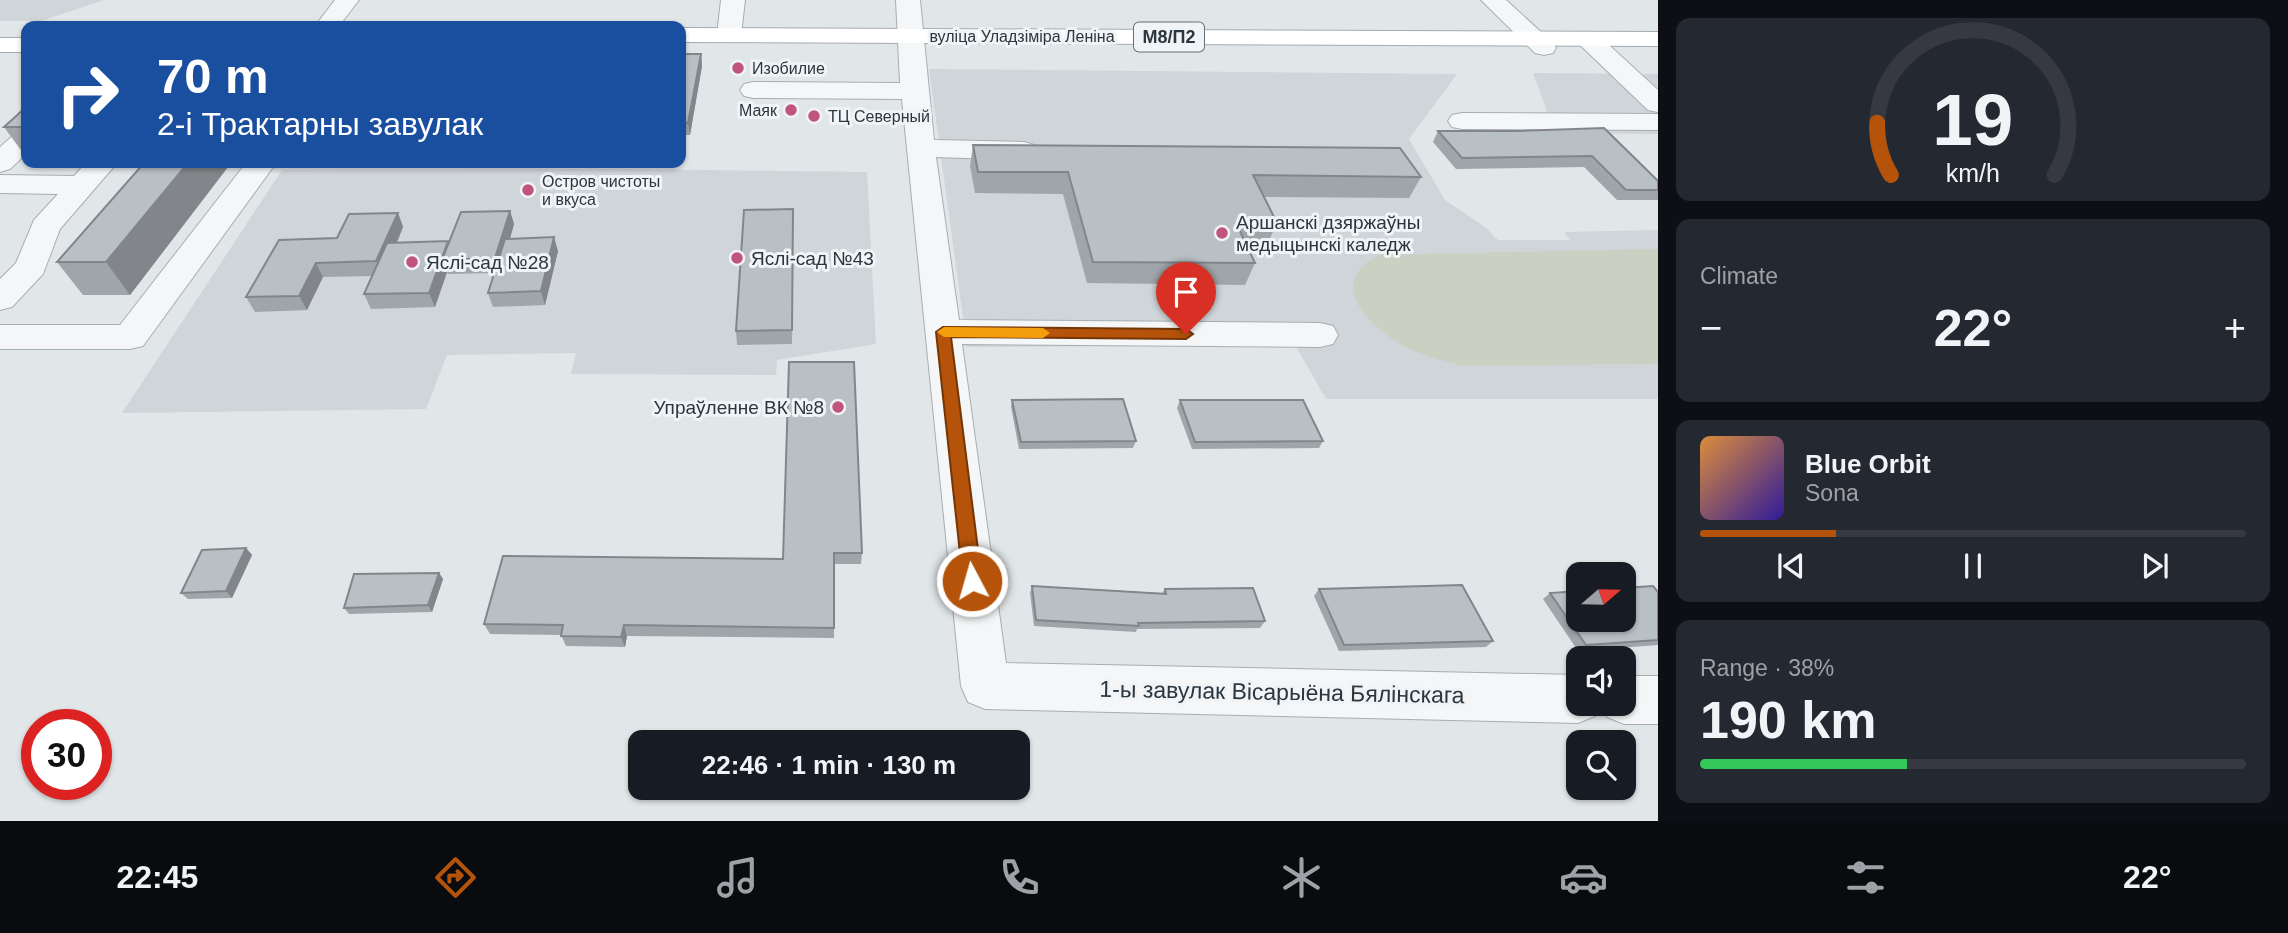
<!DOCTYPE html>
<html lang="en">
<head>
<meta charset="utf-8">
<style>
	:root { --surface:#171b24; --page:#242831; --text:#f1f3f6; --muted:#9ea1a6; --line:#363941; --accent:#b45309 }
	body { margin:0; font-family:Arial,sans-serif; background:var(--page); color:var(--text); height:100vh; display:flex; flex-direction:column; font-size:26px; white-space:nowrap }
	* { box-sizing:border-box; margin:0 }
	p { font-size:23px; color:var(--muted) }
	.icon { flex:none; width:38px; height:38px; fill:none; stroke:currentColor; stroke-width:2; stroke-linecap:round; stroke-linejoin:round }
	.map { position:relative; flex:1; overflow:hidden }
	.drawer { display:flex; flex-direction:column; gap:18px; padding:18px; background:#0d0f14; width:630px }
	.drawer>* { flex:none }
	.banner { position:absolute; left:21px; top:21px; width:665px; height:147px; border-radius:14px; box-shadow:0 2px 5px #0004; background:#1a4fa0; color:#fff; overflow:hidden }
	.needle { width:46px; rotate:70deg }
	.buttons { position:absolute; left:1566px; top:562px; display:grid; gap:14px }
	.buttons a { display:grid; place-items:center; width:70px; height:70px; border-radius:14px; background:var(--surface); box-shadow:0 2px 5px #0004; font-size:35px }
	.speed { position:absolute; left:21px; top:709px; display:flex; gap:14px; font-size:35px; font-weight:700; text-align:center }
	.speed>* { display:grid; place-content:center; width:91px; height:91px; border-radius:50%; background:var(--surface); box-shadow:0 2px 5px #0004; line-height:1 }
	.speed .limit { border:10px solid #d22; background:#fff; color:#111 }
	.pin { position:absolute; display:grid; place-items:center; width:60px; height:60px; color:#fff; margin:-72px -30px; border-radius:50% 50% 50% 0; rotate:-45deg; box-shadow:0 0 7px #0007 }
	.pin .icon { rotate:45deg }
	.me { position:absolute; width:77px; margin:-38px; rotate:354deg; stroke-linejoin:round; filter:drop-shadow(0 0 5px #0008) }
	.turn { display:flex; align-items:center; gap:24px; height:147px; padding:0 21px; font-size:32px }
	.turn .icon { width:91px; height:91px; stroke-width:2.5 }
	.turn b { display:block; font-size:49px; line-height:60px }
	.big { font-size:52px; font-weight:700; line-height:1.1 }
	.drawer .tile { flex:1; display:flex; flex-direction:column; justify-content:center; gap:10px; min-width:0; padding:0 24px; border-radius:14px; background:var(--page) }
	.drawer .dial { align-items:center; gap:0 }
	.dial svg { height:182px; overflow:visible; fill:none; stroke:var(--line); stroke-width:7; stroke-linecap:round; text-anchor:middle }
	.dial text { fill:var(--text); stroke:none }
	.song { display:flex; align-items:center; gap:21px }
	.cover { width:84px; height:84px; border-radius:10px; background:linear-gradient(135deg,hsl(30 70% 55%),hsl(250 70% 35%)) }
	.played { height:7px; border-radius:4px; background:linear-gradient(90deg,var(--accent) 25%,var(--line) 25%) }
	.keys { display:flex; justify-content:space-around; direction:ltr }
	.heat { display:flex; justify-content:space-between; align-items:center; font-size:38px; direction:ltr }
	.charge { height:10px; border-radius:5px; background:linear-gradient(90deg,#34c759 38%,var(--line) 0) }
	.trip { position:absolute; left:628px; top:730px; width:402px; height:70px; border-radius:14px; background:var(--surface); box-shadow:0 2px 5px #0004; font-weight:700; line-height:70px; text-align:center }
	.tab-bar { display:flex; height:112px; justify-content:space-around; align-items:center; background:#090b0e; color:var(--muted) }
	.tab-bar .icon { width:49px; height:49px }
	.tab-bar .active { color:var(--accent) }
	.tab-bar b { font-size:32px; color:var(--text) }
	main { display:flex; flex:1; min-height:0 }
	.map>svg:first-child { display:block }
	.built { fill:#d0d5da }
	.green { fill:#cad1c3 }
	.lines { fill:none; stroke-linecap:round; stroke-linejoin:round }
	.minor-casing { stroke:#a7aeb2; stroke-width:2 }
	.major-casing { stroke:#a2acb3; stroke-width:2 }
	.minor { fill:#f4f6f7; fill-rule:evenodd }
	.major { fill:#fff; fill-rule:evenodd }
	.wall { fill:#9fa5a9 }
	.shaded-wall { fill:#82868a }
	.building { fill:#b9c0c5; stroke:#82868a; stroke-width:2 }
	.route { fill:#b45309; stroke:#753606; stroke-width:2 }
	.slow { fill:#f59e0b }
	.poi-dot { fill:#c0547c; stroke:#f1f4f6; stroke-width:2.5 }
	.labels { text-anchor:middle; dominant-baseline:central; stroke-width:6; stroke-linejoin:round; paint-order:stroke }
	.far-street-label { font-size:16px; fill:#2b363e; stroke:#f1f4f6 }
	.far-poi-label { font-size:16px; fill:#2b363e; stroke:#f1f4f6; text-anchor:start }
	.shield { fill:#f1f4f6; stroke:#666f75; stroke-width:2 }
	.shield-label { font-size:18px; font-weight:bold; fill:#2b363e }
	.poi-label { font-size:19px; fill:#2b363e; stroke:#f1f4f6; text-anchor:start }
	.near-street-label { font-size:23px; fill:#2b363e; stroke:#f1f4f6 }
</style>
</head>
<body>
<main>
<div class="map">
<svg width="1658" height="821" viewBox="0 0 1658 821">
	<rect width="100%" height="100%" fill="#e1e6e8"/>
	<path class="built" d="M0 0H104L41 21H0Z
		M929 69 1457 74 1409 139 1445 200 1485 227 1498 240H1570L1564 232 1658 230V399H1326L1295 345 967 347Z
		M1533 73 1658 74V134L1555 133Z
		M626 169 867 172 876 344 777 360 776 375 571 374 576 353 447 355 426 409 122 413 282 170Z"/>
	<path class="green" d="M1658 249V364L1462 366C1441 360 1419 355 1400 344 1365 322 1327 283 1378 255Z"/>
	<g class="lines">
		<g class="minor-casing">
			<path id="minor" d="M335 0H359L339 26H315Z
				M721 0H745L741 35 738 40 729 42 720 40 717 35Z
				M896 0H920L934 140 1024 142 1034 145 1038 151 1034 157 1024 160 936 157 959 320 1320 323 1333 326 1338 335 1333 344 1320 347 962 344 1006 663 1578 675V704H1601L1595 716 1578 723 985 709 968 702 961 686 902 99 753 98 744 96 740 90 744 84 753 82 900 83Z
				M1481 0H1506L1553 43 1556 48 1553 53 1544 55 1535 53Z
				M1588 32 1597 34 1658 90V112L1648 110 1579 44 1576 39 1579 34Z
				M1462 113 1658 114V130L1462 129 1452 127 1448 121 1452 115Z
				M26 131V154L10 169 0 172V147L16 133Z
				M86 163H117L60 229 43 274 12 307 0 310V279L16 263 34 220 58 194 0 193V175L74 176Z
				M246 163H276L143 346 130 349H0V325H120Z
				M1624 676H1658V724H1624L1607 717 1601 704H1624Z"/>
		</g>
		<g class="major-casing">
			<path id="major" d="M681 28 1658 32V46L681 42Z
				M0 38H26V52H0Z"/>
		</g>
		<use href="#minor" class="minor"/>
		<use href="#major" class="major"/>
	</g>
	<path class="wall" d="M681 54H701L702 66 690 135H681Z
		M26 107V157L4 127Z
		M1604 128 1658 181V200H1617L1584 167 1456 169 1433 142 1438 131H1517Z
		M973 145 1421 177 1409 198 1264 197 1277 223 1267 245H1246L1255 263 1245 285 1087 283 1063 194 975 193 970 166Z
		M144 163H231L130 295H83L57 262Z
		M510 211 514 224 510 239 558 251 545 305 493 307 488 293 494 273 448 274 447 272 435 307 371 309 364 294 373 276 323 277 307 310 255 312 246 297 337 238 398 213 403 227 397 243H449Z
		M793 223 792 344 737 345 736 331Z
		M789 362 862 553 861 564H834V638L627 636 625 647 566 646 561 635 490 634 484 624 783 559Z
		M1012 400 1136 441 1133 448 1019 449 1011 407Z
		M1180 400 1323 441 1319 448 1192 449 1177 408Z
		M246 548 252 555 232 598 188 599 181 593Z
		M439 573 443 579 432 612 349 614 344 608Z
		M1032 586 1162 593 1165 589 1265 621 1260 628 1137 629 1136 632 1034 626 1030 593Z
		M1319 589 1493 641 1486 647 1339 651 1314 596Z
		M1658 592V645L1578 651 1543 599 1550 593Z"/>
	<path class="shaded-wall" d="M701 54 702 66 690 135 688 123Z
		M188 163H231L130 295 106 262Z
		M510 211 514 224 500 273 495 258Z
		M398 213 403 227 383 275 376 261Z
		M554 237 558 251 545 305 541 291Z
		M448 241 453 255 442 260 447 272 435 307 429 293Z
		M316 263 323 277 307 310 299 296Z
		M246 548 252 555 232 598 226 591Z
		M439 573 443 579 432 612 428 605Z
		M624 625 627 636 625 647 621 637Z"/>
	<path class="building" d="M681 54H701L688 123H681Z
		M26 107V127H4Z
		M1604 128 1658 181V190H1626L1592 156 1462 158 1438 131H1517Z
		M973 145 1400 148 1421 177 1253 175 1277 223H1236L1255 263 1093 262 1068 172H978Z
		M144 163H188L106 262H57Z
		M793 209 792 330 736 331 744 210Z
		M510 211 495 258 442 260 461 212Z
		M398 213 376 261 316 263 299 296 246 297 279 240 337 238 349 214Z
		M554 237 541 291 488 293 505 239Z
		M448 241 429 293 364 294 387 243Z
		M789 362H854L862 553H834V628L624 625 621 637 561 636 563 625 484 624 503 556 783 559Z
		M1123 399 1136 441 1021 442 1012 400Z
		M1180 400H1303L1323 441 1195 442Z
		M246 548 226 591 181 593 202 550Z
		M439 573 428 605 344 608 354 574Z
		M1462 585 1493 641 1344 645 1319 589Z
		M1032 586 1166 594 1165 589 1253 588 1265 621 1138 623 1139 626 1036 620Z
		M1653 586 1658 592V640L1586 645 1550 593 1578 591V620H1624V588Z
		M805 732 959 735V742H805Z"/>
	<path class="route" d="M943 327 1186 329 1193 334 1186 339 951 337 982 581 979 587 972 589 966 587 963 581 936 332Z"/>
	<path class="slow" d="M944 327 1043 328 1050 333 1043 338 944 337 937 332Z"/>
	<g class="poi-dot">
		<circle cx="738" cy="68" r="7"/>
		<circle cx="791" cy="110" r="7"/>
		<circle cx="814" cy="116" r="7"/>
		<circle cx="528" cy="190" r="7"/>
		<circle cx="1222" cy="233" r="7"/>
		<circle cx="737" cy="258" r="7"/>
		<circle cx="412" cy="262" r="7"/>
		<circle cx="838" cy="407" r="7"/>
	</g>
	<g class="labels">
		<g class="far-street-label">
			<text x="1022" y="36">вуліца Уладзіміра Леніна</text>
		</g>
		<g class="far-poi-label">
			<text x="752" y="68">Изобилие</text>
			<text x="777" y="110" text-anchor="end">Маяк</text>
			<text x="828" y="116">ТЦ Северный</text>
			<text x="542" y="181">Остров чистоты<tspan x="542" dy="18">и вкуса</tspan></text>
		</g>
		<rect class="shield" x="1134" y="22.5" width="70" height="29" rx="5"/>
		<g class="shield-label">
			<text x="1169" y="37">М8/П2</text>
		</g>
		<g class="poi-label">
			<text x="1236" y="222">Аршанскі дзяржаўны<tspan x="1236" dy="22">медыцынскі каледж</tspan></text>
			<text x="751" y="258">Яслі-сад №43</text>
			<text x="426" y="262">Яслі-сад №28</text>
			<text x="824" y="407" text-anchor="end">Упраўленне ВК №8</text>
		</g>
		<g class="near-street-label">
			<text transform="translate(1282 692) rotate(1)">1-ы завулак Вісарыёна Бялінскага</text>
		</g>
	</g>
</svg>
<div class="buttons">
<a><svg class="needle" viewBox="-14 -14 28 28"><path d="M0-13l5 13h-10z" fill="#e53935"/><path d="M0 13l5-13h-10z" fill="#9ea1a6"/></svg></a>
<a><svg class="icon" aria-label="sound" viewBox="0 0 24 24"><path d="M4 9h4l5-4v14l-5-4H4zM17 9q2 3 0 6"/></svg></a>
<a><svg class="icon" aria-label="search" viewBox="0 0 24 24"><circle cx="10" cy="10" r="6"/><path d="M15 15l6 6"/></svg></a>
</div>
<div class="speed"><div class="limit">30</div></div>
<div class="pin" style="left:1186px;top:334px;background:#d93025"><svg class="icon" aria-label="arrive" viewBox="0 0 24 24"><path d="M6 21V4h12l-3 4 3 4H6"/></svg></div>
<svg class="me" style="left:972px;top:581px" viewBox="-20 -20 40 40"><circle r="17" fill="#b45309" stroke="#fff" stroke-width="3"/><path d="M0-11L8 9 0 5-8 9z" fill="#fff"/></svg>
<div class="trip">22:46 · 1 min · 130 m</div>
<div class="banner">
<div class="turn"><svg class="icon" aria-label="right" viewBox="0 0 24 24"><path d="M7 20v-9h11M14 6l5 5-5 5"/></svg><div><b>70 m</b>2-і Трактарны завулак</div></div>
</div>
</div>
<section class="drawer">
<div class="tile dial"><svg viewBox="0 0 100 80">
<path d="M14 69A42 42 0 1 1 86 69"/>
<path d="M14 69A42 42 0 0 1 8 46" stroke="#b45309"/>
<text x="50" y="56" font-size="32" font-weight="700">19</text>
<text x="50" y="72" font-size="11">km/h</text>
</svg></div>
<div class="tile"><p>Climate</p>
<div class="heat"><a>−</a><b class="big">22°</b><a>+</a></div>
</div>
<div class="tile">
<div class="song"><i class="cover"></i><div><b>Blue Orbit</b><p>Sona</p></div></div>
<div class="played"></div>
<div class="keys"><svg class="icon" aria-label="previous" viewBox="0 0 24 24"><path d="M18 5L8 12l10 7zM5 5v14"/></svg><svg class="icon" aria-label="pause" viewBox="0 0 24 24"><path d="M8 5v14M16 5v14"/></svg><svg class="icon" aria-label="next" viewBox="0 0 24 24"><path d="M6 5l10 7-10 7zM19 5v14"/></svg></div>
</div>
<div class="tile"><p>Range · 38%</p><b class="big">190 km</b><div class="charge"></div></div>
</section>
</main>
<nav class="tab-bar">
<b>22:45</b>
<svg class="icon active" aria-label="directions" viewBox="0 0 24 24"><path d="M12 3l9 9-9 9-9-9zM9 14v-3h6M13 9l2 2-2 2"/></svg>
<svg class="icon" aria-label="music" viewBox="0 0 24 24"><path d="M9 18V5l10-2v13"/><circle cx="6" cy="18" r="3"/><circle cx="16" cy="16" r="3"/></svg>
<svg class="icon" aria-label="phone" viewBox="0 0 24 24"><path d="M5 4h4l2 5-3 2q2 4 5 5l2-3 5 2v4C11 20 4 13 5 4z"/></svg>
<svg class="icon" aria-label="climate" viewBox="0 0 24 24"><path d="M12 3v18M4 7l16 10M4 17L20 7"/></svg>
<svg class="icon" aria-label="car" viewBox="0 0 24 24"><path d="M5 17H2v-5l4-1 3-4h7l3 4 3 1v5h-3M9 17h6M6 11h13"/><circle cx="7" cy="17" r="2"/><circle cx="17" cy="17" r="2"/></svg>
<svg class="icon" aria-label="filters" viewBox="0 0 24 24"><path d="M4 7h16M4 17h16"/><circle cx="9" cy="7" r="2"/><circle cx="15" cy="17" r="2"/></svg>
<b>22°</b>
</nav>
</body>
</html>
